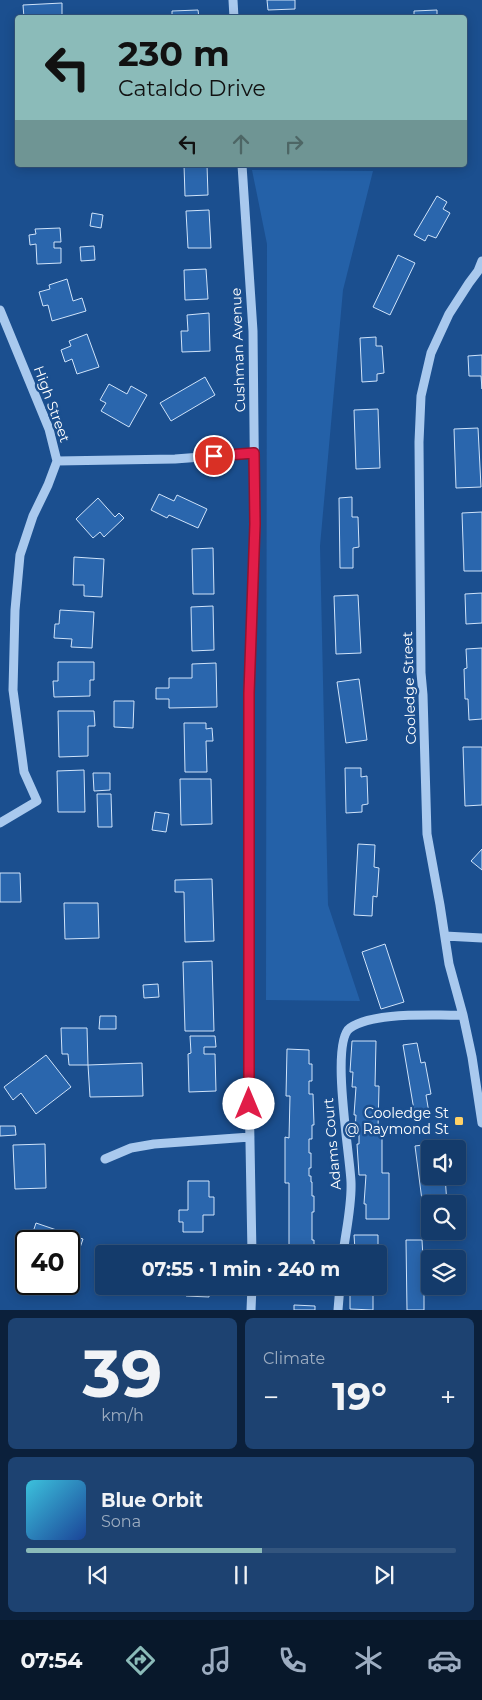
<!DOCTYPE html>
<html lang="en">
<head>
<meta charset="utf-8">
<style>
	:root { --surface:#143b6b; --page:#1d4271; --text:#f1f3f6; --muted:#9dadc1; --line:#33557e; --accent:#8bbbb9 }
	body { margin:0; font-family:Montserrat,sans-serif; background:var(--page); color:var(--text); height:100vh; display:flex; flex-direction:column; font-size:19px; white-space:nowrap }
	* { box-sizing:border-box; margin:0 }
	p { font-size:16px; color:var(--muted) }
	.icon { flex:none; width:28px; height:28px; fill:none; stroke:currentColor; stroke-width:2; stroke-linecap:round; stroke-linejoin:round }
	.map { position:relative; height:1310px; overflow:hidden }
	.drawer { display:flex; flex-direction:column; gap:8px; padding:8px; background:#0b203b; flex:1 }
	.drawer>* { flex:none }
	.banner { position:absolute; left:15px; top:15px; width:452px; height:152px; border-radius:5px; box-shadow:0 2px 12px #0003,0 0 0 1px var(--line); background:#8bbbb9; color:#111; overflow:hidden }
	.tools { position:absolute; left:421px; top:1140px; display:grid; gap:10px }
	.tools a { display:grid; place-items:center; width:45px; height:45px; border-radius:5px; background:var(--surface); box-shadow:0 2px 12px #0003,0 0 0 1px var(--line); font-size:25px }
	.speed { position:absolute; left:15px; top:1230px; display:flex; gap:10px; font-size:25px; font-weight:700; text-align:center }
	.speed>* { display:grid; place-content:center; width:65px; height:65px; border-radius:50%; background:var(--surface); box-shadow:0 2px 12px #0003,0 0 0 1px var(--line); line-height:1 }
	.speed .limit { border:2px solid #111; border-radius:8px; background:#fff; color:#111 }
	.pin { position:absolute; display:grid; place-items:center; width:42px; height:42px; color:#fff; margin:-21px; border:2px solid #fff; border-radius:50%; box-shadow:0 1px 5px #0007 }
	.me { position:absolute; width:55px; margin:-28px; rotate:0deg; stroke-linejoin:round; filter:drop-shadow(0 0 4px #0008) }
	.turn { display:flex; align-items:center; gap:18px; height:105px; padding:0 20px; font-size:22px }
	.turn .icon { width:65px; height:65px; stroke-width:2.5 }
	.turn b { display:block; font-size:35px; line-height:42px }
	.lanes { display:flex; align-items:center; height:48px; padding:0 20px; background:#0003; justify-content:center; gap:25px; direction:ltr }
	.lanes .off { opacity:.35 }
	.big { font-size:38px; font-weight:700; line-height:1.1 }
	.drawer .card { flex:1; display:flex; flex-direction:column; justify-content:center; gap:8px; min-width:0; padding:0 18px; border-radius:8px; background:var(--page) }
	.drawer .dial { align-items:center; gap:0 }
	.dial b { font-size:65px; line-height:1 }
	.song { display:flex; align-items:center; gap:15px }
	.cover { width:60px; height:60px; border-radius:8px; background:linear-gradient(135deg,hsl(190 70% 55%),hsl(220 70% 35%)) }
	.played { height:5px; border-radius:2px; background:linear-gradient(90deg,var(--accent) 55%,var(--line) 55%) }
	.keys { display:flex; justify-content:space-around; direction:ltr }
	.heat { display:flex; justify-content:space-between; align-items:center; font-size:28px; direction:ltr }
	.drawer .tiles { flex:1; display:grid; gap:8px; grid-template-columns:1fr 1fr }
	.card:last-child { grid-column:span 2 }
	.trip { position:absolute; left:95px; top:1245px; width:292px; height:50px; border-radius:5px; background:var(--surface); box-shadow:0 2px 12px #0003,0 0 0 1px var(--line); font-weight:700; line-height:50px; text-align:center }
	.menu { display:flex; height:80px; justify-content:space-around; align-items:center; background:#08182b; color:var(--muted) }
	.menu .icon { width:35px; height:35px }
	.menu .on { color:var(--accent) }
	.menu b { font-size:22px; color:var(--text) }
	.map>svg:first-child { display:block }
	.green { fill:#2461a8 }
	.building { fill:#2a66ad; stroke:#cfe3fa }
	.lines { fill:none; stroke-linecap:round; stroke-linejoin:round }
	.minor { stroke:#a9c9ee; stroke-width:9 }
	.route-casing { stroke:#92132f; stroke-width:12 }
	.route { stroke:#e11d48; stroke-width:9 }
	.poi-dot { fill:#ffd166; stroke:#1b4f8f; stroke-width:2 }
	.labels { text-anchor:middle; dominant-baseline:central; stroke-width:5; stroke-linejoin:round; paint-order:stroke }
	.street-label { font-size:14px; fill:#fff; stroke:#1b4f8f }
	.poi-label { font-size:14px; fill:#fff; stroke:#1b4f8f; text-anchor:end }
</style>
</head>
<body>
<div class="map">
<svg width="482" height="1310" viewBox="0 0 482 1310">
	<rect width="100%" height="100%" fill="#1b4f8f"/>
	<path class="green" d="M252 170 373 171 343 290 320 546 328 905 360 1001 266 1000 267 244Z"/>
	<path class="building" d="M267 0H295V9L268 10Z
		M62 3V18H24L23 5Z
		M198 10 199 18H172V11Z
		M437 10V18H414V11Z
		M184 165H207L208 195 185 196Z
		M437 196 447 202 443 209 450 213 436 238 428 235 425 241 414 235Z
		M209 210 211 248H188L186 211Z
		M92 213 103 215 101 228 90 226Z
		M60 228 61 242H54V248H61V263L37 264 36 244 30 245 29 235 36 234 35 229Z
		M94 246 95 260 81 261 80 247Z
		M398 255 415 263 390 315 373 307Z
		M206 269 208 299 185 300 184 270Z
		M67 279 73 301 82 298 86 311 52 321 48 305 43 306 39 292 50 289 49 285Z
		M209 313 210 351 182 352 181 331H188L187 315Z
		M87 334 99 367 77 374 72 359 65 362 61 350 71 346 69 341Z
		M376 337V346H382L384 373 377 374V381L362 382 360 338Z
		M482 355V389L481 376H469L468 356Z
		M205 377 215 395 171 421 160 403Z
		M109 384 127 394 131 386 147 395 129 427 101 411 106 403 100 400Z
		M378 409 380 468 356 469 354 410Z
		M478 428 481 487 456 488 454 429Z
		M159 494 174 501 177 495 207 509 198 528 169 515 167 518 151 510Z
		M352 497V517H358L359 547 353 548V568H340L339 498Z
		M98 498 115 517 119 513 124 518 104 537 100 532 93 538 76 519Z
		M482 512V571H464L462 513Z
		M213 548 214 594H193L192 549Z
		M74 557 104 559 102 597 84 596V585H73Z
		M482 593V623L466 624 465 594Z
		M358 595 361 653 336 654 334 596Z
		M213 606 214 650 192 651 191 607Z
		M60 610 94 612 92 648 71 647 72 639 54 638 55 624H59Z
		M482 648V719L469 720 468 699H465L464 669 467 668 466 649Z
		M58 662H94V680H90V696L54 697 53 681H58Z
		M216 663 217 707 169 708V699H156V688H169V678H192V664Z
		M359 679 367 740 346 743 337 682Z
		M114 701H134L133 728 114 727Z
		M58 711H94L95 726H88V756L59 757Z
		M184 723H206V729L212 728 213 741H206L207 772H185Z
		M463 747H482V805L465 806Z
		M345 768H361V777L367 776 368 804 362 805V812L346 813Z
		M84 770 85 812H58L57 771Z
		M93 773H110V790L94 791Z
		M180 779H211L212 824 181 825Z
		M97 794H111L112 827H98Z
		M155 812 169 814 166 832 152 830Z
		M358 844 375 845 374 867 379 868 377 897 373 896 372 916 354 915Z
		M482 849V870L471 861Z
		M0 873H20L21 902H0Z
		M212 879 214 941 185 942 184 892H175V880Z
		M64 903H98L99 938 65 939Z
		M385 944 404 1002 381 1009 362 952Z
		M212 961 214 1031H185L183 962Z
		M158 984 159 997 144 998 143 985Z
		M100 1016H116V1029H99Z
		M61 1028H87L88 1065H69L68 1054H62Z
		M190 1036H215L216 1047H204V1054H215L216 1091 189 1092 188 1054 191 1053Z
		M352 1041H376L375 1086H379L378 1129H382V1173H389V1219H366V1204H364L366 1175H359L357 1144H359V1131H355L356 1115H354L356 1087H352L353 1072H350Z
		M417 1043 421 1063 425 1062 431 1094 426 1095 429 1113 415 1116 403 1045Z
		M287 1049 309 1050V1064H312V1081H309V1094H313L314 1125H312V1139H309V1153H311V1168H309V1176H311V1182H312V1196H314V1212H312V1240H314V1254H289V1183H285V1137L289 1138 290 1096H286Z
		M46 1055 71 1087 36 1114 21 1093 13 1100 4 1087Z
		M142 1063 143 1096 90 1097 88 1065Z
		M0 1126H15L16 1135 0 1136Z
		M438 1143 439 1149H430V1176H445L447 1204H430V1207L423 1208 415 1146Z
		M45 1144 46 1188 15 1189 13 1145Z
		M188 1181H209V1197H214V1215H203V1232H183V1222H179V1210H188Z
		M36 1223 83 1239 73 1268 69 1267V1241H30Z
		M354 1235H378V1254H352V1250H355Z
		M406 1240H422L423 1258H429L430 1292H424V1310H407Z
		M141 1247H169V1254H141Z
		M186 1286H210L209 1297 186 1296Z
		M352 1286H373V1310L350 1309V1295H352Z
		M294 1305 315 1306V1310H294Z"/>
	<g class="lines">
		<path class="minor" d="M233 0 234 18
			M242 165 253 331 255 524 249 693V1088L252 1254
			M482 261 478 271 469 283 449 314 431 353 421 396 419 442 421 673 423 695 427 834 440 905 449 964 463 1015 472 1057 482 1123
			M0 310 49 429 57 461 48 485 33 516 20 555 15 610 13 690 24 772 37 801 0 823
			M57 461 175 459 254 453
			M445 936 482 938
			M105 1159 131 1148 154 1144 250 1137
			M343 1254C346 1230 352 1205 351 1182 350 1155 330 1042 350 1028 374 1011 433 1016 463 1015
			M251 1310 252 1286
			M338 1310 340 1286"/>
	</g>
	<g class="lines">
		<g class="route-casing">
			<path id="route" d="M214 456 254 453 255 524 249 693V1104"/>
		</g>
		<use href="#route" class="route"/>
	</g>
	<rect class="poi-dot" x="454" y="1116" width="10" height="10" rx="2.5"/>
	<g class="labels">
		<g class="street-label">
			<text transform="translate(238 350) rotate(-92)">Cushman Avenue</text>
			<text transform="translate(52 404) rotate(70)">High Street</text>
			<text transform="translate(409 688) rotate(-92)">Cooledge Street</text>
			<text transform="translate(332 1144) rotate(-95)">Adams Court</text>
		</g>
		<g class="poi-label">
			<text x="449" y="1113">Cooledge St<tspan x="449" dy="16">@ Raymond St</tspan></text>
		</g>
	</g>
</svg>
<div class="tools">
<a><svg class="icon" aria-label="sound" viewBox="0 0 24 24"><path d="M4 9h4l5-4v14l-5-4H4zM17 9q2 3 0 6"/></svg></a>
<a><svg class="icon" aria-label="search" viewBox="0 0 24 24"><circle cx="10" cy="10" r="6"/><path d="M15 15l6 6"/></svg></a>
<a><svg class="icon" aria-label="layers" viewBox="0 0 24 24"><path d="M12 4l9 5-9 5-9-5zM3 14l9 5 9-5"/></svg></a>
</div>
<div class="speed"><div class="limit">40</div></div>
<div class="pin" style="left:214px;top:456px;background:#d93025"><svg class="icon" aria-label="arrive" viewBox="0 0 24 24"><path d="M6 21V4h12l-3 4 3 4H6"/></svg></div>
<svg class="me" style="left:249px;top:1104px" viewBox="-20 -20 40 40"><circle r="19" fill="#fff"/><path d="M0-13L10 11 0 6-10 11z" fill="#e11d48"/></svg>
<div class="trip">07:55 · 1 min · 240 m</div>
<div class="banner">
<div class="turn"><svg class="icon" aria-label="left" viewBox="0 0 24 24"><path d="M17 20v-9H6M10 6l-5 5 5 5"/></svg><div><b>230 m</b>Cataldo Drive</div></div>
<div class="lanes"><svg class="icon" aria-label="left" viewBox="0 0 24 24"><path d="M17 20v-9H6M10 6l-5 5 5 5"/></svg><svg class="icon off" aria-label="ahead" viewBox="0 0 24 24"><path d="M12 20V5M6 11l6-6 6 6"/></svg><svg class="icon off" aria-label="right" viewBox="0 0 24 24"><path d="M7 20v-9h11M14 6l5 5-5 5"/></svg></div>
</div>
</div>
<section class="drawer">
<div class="tiles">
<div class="card dial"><b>39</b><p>km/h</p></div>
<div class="card"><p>Climate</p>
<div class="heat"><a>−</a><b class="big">19°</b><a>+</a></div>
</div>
<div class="card">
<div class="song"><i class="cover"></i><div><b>Blue Orbit</b><p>Sona</p></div></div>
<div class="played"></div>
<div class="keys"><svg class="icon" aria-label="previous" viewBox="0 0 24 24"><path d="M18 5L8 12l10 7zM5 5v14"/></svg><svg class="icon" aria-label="pause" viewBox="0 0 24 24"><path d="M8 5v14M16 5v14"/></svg><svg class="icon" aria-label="next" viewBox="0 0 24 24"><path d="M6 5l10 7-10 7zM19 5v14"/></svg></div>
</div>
</div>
</section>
<nav class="menu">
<b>07:54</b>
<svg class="icon on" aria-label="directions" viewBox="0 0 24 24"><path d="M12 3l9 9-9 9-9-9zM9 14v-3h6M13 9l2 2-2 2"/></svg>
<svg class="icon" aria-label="music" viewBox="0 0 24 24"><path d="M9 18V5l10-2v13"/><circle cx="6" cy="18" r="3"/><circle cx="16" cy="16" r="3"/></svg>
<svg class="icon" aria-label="phone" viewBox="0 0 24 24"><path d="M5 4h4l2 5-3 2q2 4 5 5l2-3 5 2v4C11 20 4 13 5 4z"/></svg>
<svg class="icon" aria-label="climate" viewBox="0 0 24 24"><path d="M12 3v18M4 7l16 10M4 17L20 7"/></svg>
<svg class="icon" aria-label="car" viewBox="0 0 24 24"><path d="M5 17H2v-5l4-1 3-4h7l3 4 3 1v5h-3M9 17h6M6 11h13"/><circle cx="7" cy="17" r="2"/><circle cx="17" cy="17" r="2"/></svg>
</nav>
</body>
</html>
